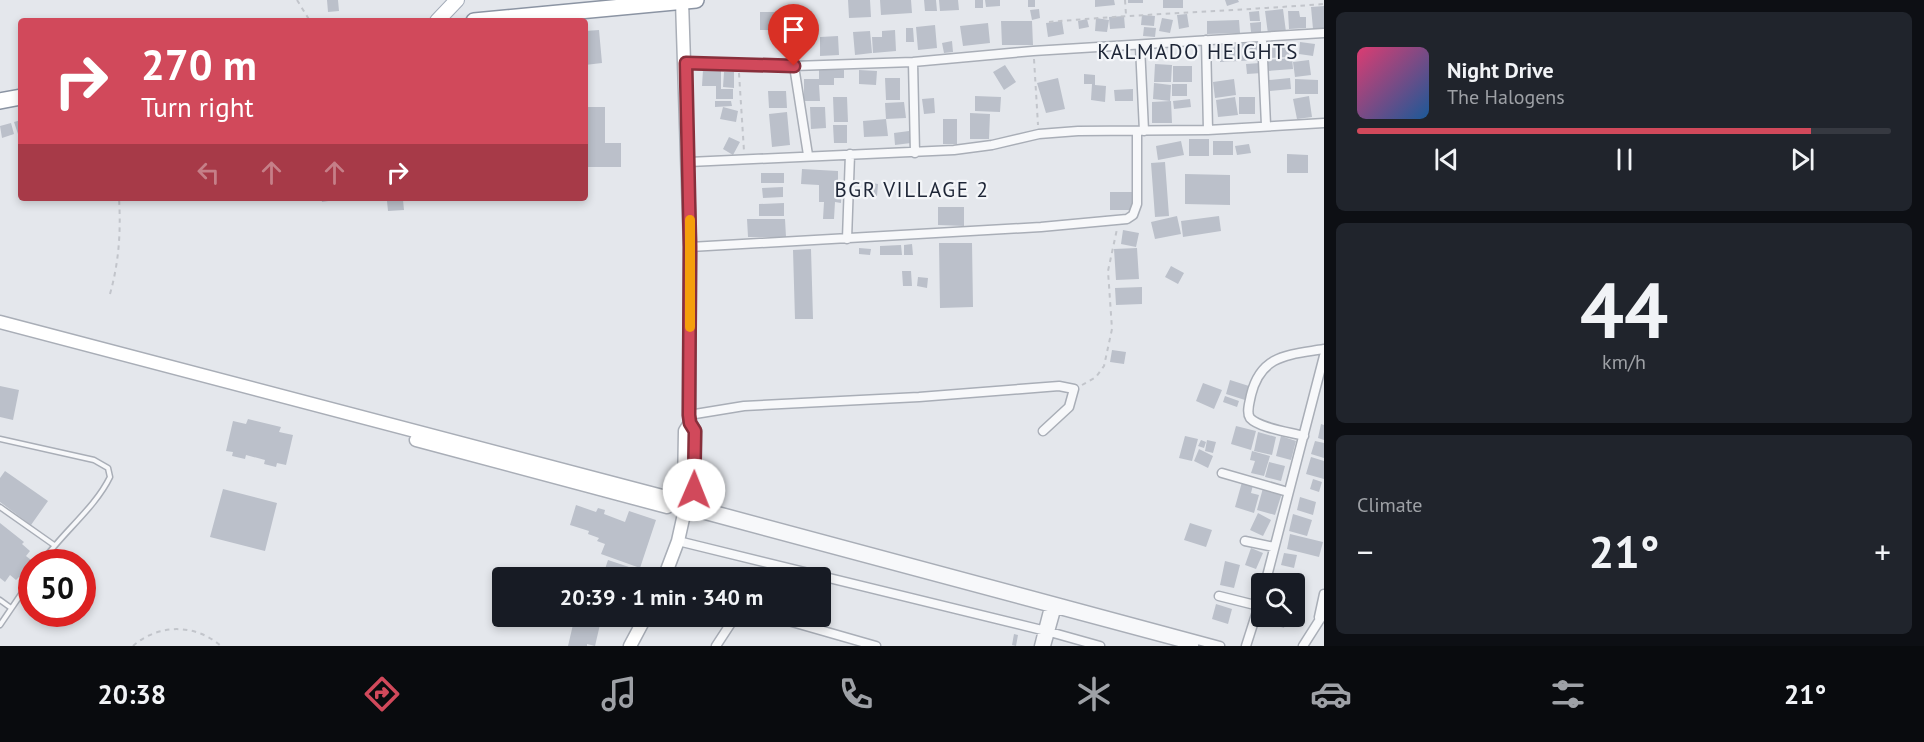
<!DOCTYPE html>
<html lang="en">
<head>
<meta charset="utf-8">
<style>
	:root { --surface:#171b24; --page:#20242c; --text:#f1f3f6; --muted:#9ea1a6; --line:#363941; --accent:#d1495b }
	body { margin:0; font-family:"PT Sans",sans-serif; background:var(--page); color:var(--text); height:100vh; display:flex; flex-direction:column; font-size:22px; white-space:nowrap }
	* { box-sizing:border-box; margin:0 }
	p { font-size:20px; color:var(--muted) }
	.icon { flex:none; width:33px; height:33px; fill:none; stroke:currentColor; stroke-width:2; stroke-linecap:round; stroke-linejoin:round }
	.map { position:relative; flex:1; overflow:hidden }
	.side { display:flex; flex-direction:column; gap:12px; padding:12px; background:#0d0f14; width:600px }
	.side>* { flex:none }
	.banner { position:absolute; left:18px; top:18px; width:570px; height:183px; border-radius:6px; box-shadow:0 3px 9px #0003; background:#d1495b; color:#fff; overflow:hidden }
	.tools { position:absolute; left:1251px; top:573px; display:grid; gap:12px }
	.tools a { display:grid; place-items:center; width:54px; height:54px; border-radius:6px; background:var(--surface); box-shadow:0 3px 9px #0003; font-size:30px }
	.speed { position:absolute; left:18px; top:549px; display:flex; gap:12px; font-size:30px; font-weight:700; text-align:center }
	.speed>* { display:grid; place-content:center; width:78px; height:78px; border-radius:50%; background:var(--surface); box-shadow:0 3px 9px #0003; line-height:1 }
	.speed .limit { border:9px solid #d22; background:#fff; color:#111 }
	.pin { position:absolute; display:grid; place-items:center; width:51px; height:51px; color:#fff; margin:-62px -26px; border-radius:50% 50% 50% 0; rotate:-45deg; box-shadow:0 0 6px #0007 }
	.pin .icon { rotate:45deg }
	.me { position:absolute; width:66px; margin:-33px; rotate:1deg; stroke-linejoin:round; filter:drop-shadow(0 0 4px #0008) }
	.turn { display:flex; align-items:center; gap:21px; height:126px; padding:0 24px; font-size:27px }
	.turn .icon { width:78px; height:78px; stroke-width:2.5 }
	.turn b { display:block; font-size:42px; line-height:51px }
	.lanes { display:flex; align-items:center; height:57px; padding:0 24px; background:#0003; justify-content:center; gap:30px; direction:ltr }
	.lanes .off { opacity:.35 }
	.big { font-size:45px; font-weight:700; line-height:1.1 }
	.side .card { flex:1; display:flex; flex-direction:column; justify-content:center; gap:9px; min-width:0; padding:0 21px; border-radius:9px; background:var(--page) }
	.side .dial { align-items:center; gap:0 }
	.dial b { font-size:78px; line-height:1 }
	.song { display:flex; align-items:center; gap:18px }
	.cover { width:72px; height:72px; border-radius:9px; background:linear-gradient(135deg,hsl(340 70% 55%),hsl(210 70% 35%)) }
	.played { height:6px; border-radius:3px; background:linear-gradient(90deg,var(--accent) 85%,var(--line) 85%) }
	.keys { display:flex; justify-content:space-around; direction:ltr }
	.heat { display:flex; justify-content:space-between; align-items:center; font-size:33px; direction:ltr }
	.trip { position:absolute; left:492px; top:567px; width:339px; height:60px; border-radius:6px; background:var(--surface); box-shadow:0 3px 9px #0003; font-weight:700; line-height:60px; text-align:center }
	.dock { display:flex; height:96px; justify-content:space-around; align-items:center; background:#090b0e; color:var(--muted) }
	.dock .icon { width:42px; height:42px }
	.dock .on { color:var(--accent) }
	.dock b { font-size:27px; color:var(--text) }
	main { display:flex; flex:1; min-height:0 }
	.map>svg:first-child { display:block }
	.building { fill:#bbc0ca }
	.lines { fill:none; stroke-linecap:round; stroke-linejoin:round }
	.lane-casing { stroke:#a9aeb7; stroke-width:7 }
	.street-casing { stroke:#a9aeb7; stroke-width:11 }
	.secondary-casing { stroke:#a9aeb7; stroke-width:15 }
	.primary-casing { stroke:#a3abb8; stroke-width:16 }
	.highway-casing { stroke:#8b94a3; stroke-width:18 }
	.path { stroke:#c2c5cb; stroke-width:2; stroke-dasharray:4.5 4.5; stroke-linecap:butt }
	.lane { stroke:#f7f8fa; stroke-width:4 }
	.street { stroke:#f7f8fa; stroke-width:8 }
	.secondary { stroke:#fff; stroke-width:12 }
	.primary { stroke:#fff; stroke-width:14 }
	.highway { stroke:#fff; stroke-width:15 }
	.route-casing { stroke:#882f3b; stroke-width:15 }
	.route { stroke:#d1495b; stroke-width:10 }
	.slow { stroke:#f59e0b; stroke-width:10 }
	.labels { text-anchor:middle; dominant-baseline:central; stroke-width:4.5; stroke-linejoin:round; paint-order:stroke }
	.neighbourhood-label { font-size:21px; letter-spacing:1.5px; fill:#1d2536; stroke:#f4f6f9 }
</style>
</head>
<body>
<main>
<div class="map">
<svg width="1324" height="646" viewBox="0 0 1324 646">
	<rect width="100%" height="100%" fill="#e4e7ec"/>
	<path class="building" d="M327 0H338L339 11 328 12Z
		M848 0H870L871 17 849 18Z
		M880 0H911L912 13 881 15Z
		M924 0H936L937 11H925Z
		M939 0H958L959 10 940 11Z
		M975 0H983V8H975Z
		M985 0H1000V6L986 7Z
		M1028 0H1035V7H1028Z
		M1095 0H1114L1115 5 1095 7Z
		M1128 0H1143V3H1128Z
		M1163 0H1183V8H1163Z
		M1225 0H1238L1239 2 1227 6Z
		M1324 6V28L1313 29 1311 7Z
		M1039 9 1040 18 1032 20 1030 10Z
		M1283 9 1286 32 1268 34 1265 11Z
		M1259 11 1260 21H1250L1249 12Z
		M1288 11H1299L1300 17H1306V28L1289 29Z
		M760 12H781V30H760Z
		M1187 14 1189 27 1179 29 1177 15Z
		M1142 15 1155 16 1154 26 1141 25Z
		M1124 16 1125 28 1110 29 1109 17Z
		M1096 18 1109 20 1107 32 1095 31Z
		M1162 18 1173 20 1170 33 1159 31Z
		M1087 19 1089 27 1079 29 1078 21Z
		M1239 20 1240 33 1207 34V21Z
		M1001 21H1032L1033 45H1002Z
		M1062 21 1064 34 1048 37 1046 23Z
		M1261 22V32H1251L1250 23Z
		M988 23 990 43 963 46 960 26Z
		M935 25 937 48 918 50 916 27Z
		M1144 27 1156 28 1155 37 1143 36Z
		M906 28H913L914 42H906Z
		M599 30 602 63 585 65V31Z
		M895 30 896 51 873 53 872 37H882V31Z
		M870 31 872 53 855 55 853 32Z
		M838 36 839 55 820 56V37Z
		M783 37H792L791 53H782Z
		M952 41 953 52 944 53 942 43Z
		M1300 42 1315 44 1313 56 1299 54Z
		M1257 43 1258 60 1220 62V44Z
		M1288 43 1289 57 1270 58 1269 45Z
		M1292 58 1293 69 1268 71V60Z
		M1309 60 1311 75 1295 77 1293 62Z
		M1260 63 1262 73 1247 74 1246 64Z
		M1155 64 1172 65 1171 82H1154Z
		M1005 65 1016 82 1004 90 993 72Z
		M1173 66H1192V82H1173Z
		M703 70H721V89H733V99H716V86H702Z
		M819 70H844V78H834V85H819L820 101H804V79H819Z
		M859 70 877 71 876 85 859 84Z
		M724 72H734V88L723 87Z
		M1084 74 1095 75V85L1106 86 1105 102 1091 100 1092 84H1084Z
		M885 78H900V100H886Z
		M1058 78 1065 109 1046 113 1037 83Z
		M1290 78 1291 89 1270 91 1269 80Z
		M1234 79 1236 95 1215 98 1213 82Z
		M1295 79 1318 80V94H1295Z
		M1154 83 1171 85 1170 101 1153 99Z
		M1172 84H1187V96H1172Z
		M1133 89V101H1115L1114 90Z
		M768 91H786L787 108H769Z
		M975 96 1001 97 1000 112 975 111Z
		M1309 96 1312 117 1297 119 1293 99Z
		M833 97H847L848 122H834Z
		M1235 97 1238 115 1218 117 1216 100Z
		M1239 97H1255V114H1239Z
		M934 98 935 113 924 114 922 99Z
		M1190 99 1191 107 1174 109 1173 101Z
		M715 101H731L732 106 715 107Z
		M1171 101 1172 123H1152V102Z
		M904 102 906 118 886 119 888 136 864 137 863 121 886 119 885 103Z
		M585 107H605V143H621V167H585Z
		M723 107 738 111 736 122 720 119Z
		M810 107H825L826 128 811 129Z
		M787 112 790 145 772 147 769 114Z
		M970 113 990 114 989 139H970Z
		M943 119H957V144H943Z
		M21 120V137H19L14 122Z
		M11 123 14 134 2 138 0 126Z
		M833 125H847V143H834Z
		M909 131 911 143 895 145 894 133Z
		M729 137 740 142 733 155 723 149Z
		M1189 139H1209V156H1189Z
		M1181 141 1184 155 1158 160 1156 146Z
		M1213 141H1233V155H1213Z
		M1249 144 1251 153 1237 155 1235 146Z
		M1287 154 1308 155V173H1287Z
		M1165 162 1169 216 1155 217 1151 163Z
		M802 169 838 171V186H842L841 203 835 202 834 219H823L824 202H819V185L801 184Z
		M761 173H784V183H761Z
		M1185 174 1230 175V205L1185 204Z
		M863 182 878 184 877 196 862 195Z
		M783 187V197L763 198 762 188Z
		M1110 192H1134L1135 210H1110Z
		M321 198H334L335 200 322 202Z
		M403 200 404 210 388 211 387 201Z
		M784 203V216H759V204Z
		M938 207H964V226L938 225Z
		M1177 216 1181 234 1155 239 1151 222Z
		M1219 216 1221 231 1183 237 1181 221Z
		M747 219H785L786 237H748Z
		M1123 230 1139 233 1136 247 1121 244Z
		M939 243H972L973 307 940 308Z
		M912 244 913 255H904V245Z
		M901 245 902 255H880V246Z
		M859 248 871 249 870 255 859 254Z
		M1137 248 1139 279 1116 280 1114 249Z
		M811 249 813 319H795L793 250Z
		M1171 266 1184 273 1178 284 1165 277Z
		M902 271H911L912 286H903Z
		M918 277 928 278 927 288 917 286Z
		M1142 287V304L1116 305 1115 288Z
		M1112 350 1126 352 1124 364 1110 362Z
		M1230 380 1249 386 1245 400 1226 394Z
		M1203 383 1222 390 1214 409 1196 401Z
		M0 386 19 390 13 420 0 417Z
		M1225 396 1239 401 1237 407 1223 402Z
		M248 419 281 427 279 432 293 435 286 465 277 463 276 467 264 464 265 460 246 455 245 459 232 456 233 452 226 451 233 421 246 424Z
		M1321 424 1324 425V440L1318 438Z
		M1236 426 1256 431 1251 450 1231 444Z
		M1258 432 1276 437 1272 455 1254 451Z
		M1185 436 1198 439 1192 461 1179 458Z
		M1281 436 1296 441 1291 460 1276 456Z
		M1201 440 1206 442 1204 448 1198 446Z
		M1207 440 1216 442 1213 453 1205 451Z
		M1315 441 1324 443V458L1311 454Z
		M1199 449 1213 456 1208 468 1194 461Z
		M1252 451 1270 456 1264 476 1251 473 1255 461 1250 460Z
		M1311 457 1324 461V479L1306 474Z
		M1269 462 1285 466 1281 481 1265 477Z
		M5 471 48 501 31 525 0 502V478Z
		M1313 479 1322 482 1319 492 1310 489Z
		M1242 482 1253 485 1251 493 1259 495 1254 513 1235 507Z
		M1263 488 1282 493 1275 515 1257 510Z
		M223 489 277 503 265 551 210 537Z
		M1300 497 1316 502 1313 515 1297 510Z
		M576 505 596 512 598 508 605 510 604 514 625 522 629 511 656 520 640 568 601 554 605 544 597 541 599 538 588 534 589 531 570 525Z
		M1258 513 1271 520 1263 536 1250 530Z
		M1293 514 1312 520 1307 536 1289 531Z
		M0 523 24 542 22 544 30 551 26 556 31 560 27 565 31 569 23 580 19 577 16 580 10 575 5 582 0 578Z
		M1190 523 1212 530 1206 547 1184 540Z
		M1290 534 1323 542 1319 557 1287 549Z
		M1251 548 1263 553 1256 569 1245 565Z
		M1284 553 1297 555 1294 568 1281 565Z
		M608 560 635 569 632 578H602Z
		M1225 561 1240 565 1234 588 1220 585Z
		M1216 604 1232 609 1228 624 1212 619Z
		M575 616H602L595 646 587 644V646H568Z
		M1267 616H1287L1284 628 1265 622Z
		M1014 634 1018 635 1016 646 1012 645Z"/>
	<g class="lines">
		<g class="lane-casing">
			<path id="lane" d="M0 439 94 460 108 468 110 477C95 508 62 533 42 562
				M0 507 54 545
				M0 600 11 608
				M0 625 32 578"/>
		</g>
		<g class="street-casing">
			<path id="street" d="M1262 38 1266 125
				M1206 40 1208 130
				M1140 46 1144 131
				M913 62 915 153
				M686 63 794 66 913 62 1033 51 1324 33
				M794 66 808 155
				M689 162 954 150 992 145 1039 134 1078 131 1208 130 1324 123
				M847 239 850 154
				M690 247 1041 227 1127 219 1133 215 1137 204V131
				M689 415 744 406 919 397 1059 386 1074 389 1069 407 1043 431
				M1304 436C1290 432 1259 428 1250 418 1246 412 1250 401 1251 395 1261 354 1289 355 1324 349
				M1222 473 1288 492
				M686 507 696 509 703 507 1220 646
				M696 509 701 514 1194 646
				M678 541 1050 632 1100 646
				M1245 541 1274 547
				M1265 584 1324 356
				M1219 596 1259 606
				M771 616 876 646
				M1319 617 1324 594
				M716 646 733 620 742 616
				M1039 646 1050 603
				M1046 646 1058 603
				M1246 646 1262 596
				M1303 646 1324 613"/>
		</g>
		<g class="secondary-casing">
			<path id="secondary" d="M0 322 670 498 674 503 686 507
				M416 440 667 507 674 503
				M688 496 684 489 685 431 690 423
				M664 578 678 541 688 496 694 490 695 431 690 423 689 415 690 247 682 1
				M630 646 646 616"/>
		</g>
		<g class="primary-casing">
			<path id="primary" d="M437 21 457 0"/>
		</g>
		<g class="highway-casing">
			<path id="highway" d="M474 21 696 0
				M0 101 21 97"/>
		</g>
		<path class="path" d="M297 0 310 21
			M1125 0 1126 15
			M1049 22C1140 14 1232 11 1324 4
			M1034 59 1038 125
			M739 73 744 151
			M110 294C119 262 121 231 119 198
			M1082 385 1096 377 1104 366 1112 329 1108 271 1117 229
			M133 646C159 623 196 624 221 646"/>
		<use href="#lane" class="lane"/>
		<use href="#street" class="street"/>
		<use href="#secondary" class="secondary"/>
		<use href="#primary" class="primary"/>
		<use href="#highway" class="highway"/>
	</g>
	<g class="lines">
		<g class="route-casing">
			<path id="route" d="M694 490 695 431 690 423 689 415 690 247 686 63 794 66"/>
		</g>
		<use href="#route" class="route"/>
		<path class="slow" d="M690 220V327"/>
	</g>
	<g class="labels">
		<g class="neighbourhood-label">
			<text x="1198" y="51">KALMADO HEIGHTS</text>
			<text x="912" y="189">BGR VILLAGE 2</text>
		</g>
	</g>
</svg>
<div class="tools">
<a><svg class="icon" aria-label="search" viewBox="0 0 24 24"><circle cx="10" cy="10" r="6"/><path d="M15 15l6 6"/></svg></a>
</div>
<div class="speed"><div class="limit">50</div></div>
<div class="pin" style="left:794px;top:66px;background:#d93025"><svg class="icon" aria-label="arrive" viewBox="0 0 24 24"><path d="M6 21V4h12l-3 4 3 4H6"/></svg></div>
<svg class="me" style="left:694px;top:490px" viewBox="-20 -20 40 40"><circle r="19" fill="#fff"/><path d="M0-13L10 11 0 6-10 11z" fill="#d1495b"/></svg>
<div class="trip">20:39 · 1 min · 340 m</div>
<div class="banner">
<div class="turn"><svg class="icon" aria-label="right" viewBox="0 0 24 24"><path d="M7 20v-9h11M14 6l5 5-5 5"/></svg><div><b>270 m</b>Turn right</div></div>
<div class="lanes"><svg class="icon off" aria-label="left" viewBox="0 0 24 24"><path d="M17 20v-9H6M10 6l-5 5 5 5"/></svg><svg class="icon off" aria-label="ahead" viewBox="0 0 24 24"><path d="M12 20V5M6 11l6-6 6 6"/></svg><svg class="icon off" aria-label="ahead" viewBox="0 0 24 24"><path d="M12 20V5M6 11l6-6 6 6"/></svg><svg class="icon" aria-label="right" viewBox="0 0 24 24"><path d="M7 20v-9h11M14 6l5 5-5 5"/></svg></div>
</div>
</div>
<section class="side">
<div class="card">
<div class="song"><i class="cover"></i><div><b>Night Drive</b><p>The Halogens</p></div></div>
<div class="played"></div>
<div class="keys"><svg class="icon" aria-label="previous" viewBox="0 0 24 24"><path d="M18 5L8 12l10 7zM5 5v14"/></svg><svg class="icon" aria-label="pause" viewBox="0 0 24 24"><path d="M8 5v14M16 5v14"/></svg><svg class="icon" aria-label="next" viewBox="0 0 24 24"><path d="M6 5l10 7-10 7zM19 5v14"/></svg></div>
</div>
<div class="card dial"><b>44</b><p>km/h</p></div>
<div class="card"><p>Climate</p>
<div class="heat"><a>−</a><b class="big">21°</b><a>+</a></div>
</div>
</section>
</main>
<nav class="dock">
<b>20:38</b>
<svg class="icon on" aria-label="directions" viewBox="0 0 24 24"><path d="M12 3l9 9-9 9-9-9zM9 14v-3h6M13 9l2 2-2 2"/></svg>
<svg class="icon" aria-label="music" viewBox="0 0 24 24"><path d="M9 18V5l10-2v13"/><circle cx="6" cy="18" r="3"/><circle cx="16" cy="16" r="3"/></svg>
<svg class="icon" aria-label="phone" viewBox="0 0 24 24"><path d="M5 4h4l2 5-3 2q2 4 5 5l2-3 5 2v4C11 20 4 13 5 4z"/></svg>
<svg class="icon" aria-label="climate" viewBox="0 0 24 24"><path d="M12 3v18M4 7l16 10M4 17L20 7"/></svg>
<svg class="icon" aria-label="car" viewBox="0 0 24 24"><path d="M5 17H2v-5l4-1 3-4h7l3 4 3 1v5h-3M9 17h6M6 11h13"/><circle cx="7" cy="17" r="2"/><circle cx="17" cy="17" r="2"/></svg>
<svg class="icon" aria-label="filters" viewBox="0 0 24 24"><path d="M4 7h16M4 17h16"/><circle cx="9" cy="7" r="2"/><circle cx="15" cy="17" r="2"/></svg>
<b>21°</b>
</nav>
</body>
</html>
